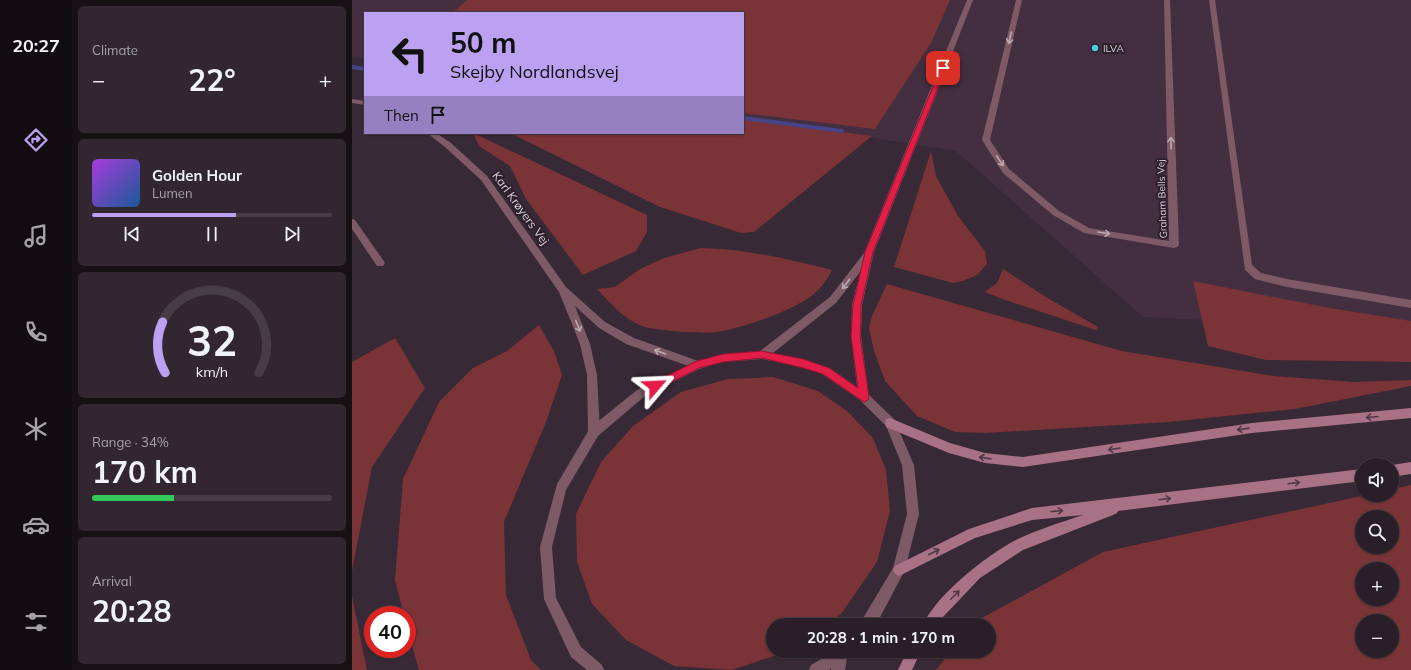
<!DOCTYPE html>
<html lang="en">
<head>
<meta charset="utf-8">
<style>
	:root { --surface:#2a1f28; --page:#322730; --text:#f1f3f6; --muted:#a5a2a8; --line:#463d45; --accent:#bca0f2 }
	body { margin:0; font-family:Mulish,sans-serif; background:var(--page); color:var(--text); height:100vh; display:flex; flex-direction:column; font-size:15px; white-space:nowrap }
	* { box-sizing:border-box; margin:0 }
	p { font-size:13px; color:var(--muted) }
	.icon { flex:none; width:22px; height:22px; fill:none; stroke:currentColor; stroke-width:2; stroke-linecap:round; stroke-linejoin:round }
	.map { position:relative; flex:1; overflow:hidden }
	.side { display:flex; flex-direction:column; gap:6px; padding:6px; background:#171116; width:280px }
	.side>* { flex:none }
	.hud { position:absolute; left:12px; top:12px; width:380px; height:122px; border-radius:0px; box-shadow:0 1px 3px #0004,0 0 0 1px var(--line); background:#bca0f2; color:#111; overflow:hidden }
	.buttons { position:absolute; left:1003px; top:458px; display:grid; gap:8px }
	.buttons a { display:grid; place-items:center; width:44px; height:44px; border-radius:50%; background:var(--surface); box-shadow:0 1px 3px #0004,0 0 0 1px var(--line); font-size:20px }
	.speed { position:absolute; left:12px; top:606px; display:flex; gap:8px; font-size:20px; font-weight:700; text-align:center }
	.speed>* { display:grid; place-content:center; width:52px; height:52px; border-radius:50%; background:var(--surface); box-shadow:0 1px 3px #0004,0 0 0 1px var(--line); line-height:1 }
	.speed .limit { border:6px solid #d22; background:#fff; color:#111 }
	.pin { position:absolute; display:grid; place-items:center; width:34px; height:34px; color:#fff; margin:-17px; border-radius:8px; box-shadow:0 2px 6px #0006 }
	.me { position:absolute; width:44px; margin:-22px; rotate:64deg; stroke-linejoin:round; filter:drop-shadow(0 0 3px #0008) }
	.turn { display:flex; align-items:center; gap:14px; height:84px; padding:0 20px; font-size:18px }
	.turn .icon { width:52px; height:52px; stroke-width:2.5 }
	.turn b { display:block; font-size:28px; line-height:34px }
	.then { display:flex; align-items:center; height:38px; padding:0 20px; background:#0003; gap:8px; font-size:15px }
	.big { font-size:30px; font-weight:700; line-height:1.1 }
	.side .card { flex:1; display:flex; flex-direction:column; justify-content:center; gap:6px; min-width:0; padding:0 14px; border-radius:6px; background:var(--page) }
	.side .dial { align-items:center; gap:0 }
	.dial svg { height:104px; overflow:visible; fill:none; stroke:var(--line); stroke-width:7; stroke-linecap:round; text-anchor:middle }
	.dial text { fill:var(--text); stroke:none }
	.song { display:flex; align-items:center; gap:12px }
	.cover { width:48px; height:48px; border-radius:6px; background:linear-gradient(135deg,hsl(280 70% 55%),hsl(210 70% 35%)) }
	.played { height:4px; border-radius:2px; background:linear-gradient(90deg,var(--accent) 60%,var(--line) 60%) }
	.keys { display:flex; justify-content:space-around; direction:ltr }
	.heat { display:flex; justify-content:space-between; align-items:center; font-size:22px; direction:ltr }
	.charge { height:6px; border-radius:3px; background:linear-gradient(90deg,#34c759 34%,var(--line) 0) }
	.trip { position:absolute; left:414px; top:618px; width:230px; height:40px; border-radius:20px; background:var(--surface); box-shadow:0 1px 3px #0004,0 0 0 1px var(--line); font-weight:700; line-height:40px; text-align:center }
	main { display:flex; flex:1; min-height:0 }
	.tab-bar { display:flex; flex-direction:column; width:72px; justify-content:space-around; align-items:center; background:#110c10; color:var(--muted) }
	.tab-bar .icon { width:28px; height:28px }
	.tab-bar .active { color:var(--accent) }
	.tab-bar b { font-size:18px; color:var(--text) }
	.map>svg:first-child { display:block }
	.built { fill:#442f41 }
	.green { fill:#7a3336; fill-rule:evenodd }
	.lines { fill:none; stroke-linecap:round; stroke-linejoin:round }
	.stream { fill:#464489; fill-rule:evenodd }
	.service { fill:#7d5a66; fill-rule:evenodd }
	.minor { fill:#7d5a66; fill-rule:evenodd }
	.tertiary { fill:#7d5a66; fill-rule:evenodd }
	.secondary { fill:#a97186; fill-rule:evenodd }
	.oneway { stroke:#bba8b1 }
	.oneway2 { stroke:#523847 }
	.route { fill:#e11d48; stroke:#92132f }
	.poi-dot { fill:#53cbdc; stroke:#2d1f2c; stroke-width:1.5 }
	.labels { text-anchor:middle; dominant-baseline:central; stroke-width:4; stroke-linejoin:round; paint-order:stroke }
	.far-poi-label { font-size:10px; fill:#dcd2da; stroke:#2d1f2c; text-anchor:start }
	.far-street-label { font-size:10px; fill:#dcd2da; stroke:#2d1f2c }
	.street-label { font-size:12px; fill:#dcd2da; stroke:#2d1f2c }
</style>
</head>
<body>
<main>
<nav class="tab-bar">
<b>20:27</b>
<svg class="icon active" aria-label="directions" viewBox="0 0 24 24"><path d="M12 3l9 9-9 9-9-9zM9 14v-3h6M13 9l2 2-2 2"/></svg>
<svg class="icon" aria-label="music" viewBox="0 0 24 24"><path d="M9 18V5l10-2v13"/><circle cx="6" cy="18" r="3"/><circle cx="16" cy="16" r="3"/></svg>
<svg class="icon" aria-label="phone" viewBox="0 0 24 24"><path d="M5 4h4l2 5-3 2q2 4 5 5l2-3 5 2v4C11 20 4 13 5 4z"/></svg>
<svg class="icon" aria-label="climate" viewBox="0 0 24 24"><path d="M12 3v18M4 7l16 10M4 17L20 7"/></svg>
<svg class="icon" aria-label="car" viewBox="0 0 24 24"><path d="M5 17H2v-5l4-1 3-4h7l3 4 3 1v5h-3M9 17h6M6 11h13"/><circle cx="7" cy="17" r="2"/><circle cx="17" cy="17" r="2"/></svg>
<svg class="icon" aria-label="filters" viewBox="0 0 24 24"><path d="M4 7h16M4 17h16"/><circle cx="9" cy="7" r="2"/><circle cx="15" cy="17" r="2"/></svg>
</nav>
<section class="side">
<div class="card"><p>Climate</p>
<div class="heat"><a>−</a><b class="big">22°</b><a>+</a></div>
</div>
<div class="card">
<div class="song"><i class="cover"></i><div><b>Golden Hour</b><p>Lumen</p></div></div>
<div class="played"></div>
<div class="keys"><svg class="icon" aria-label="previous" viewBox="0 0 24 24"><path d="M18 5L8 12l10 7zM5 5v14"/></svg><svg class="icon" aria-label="pause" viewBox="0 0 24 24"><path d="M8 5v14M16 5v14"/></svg><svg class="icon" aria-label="next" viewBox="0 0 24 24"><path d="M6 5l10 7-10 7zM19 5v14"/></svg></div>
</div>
<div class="card dial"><svg viewBox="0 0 100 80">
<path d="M14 69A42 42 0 1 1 86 69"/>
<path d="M14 69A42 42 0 0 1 12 30" stroke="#bca0f2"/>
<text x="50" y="56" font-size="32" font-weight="700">32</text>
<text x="50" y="72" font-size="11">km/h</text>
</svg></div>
<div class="card"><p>Range · 34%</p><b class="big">170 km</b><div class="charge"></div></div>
<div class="card"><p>Arrival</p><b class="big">20:28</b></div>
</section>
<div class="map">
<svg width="1059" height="670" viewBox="0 0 1059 670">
	<rect width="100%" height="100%" fill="#382936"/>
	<path class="built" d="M0 0H1059V330L791 317 604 151 391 117V13H13V58L0 56Z"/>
	<path class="green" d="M115 0H598L579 43 523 129 391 113V13H100Z
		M391 119 520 136 402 232 389 233 308 207 158 133H391Z
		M121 133 295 215V232L284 251 231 275 174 199 158 166 127 146Z
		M579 151 584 176 606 216 633 251 635 264 625 275 611 281 601 283 542 267Z
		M349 248C396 249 435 259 480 270 475 281 465 293 455 299 431 314 393 327 366 332 352 334 303 331 290 326 272 319 258 303 245 289L263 287 288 269 312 258Z
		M651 269 694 297 746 327 744 330 650 299 633 292 645 283Z
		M841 281 972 307 1059 321V362L914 360 856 346Z
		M535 284 770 351 921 376 1002 382 1059 380V386L943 409 817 422 634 433 603 432 565 416 533 381 522 351 517 328 520 316Z
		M187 325 202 351 210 375 194 422 152 522 154 595 179 660 189 670H67L55 628V615H52L43 580 51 479 87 402 121 368 155 351Z
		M43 338 73 388 20 467 0 571V362Z
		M421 377 466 391 495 411 521 438 534 470 538 511 525 562 489 614 474 625H421V651H437L380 670 322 666 274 640 240 604 225 562 224 514 249 462 281 426 329 392 376 379Z
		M1059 485V670H584L599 651H637V625L619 624 751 552 1014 495H1040V489ZM1010 517H1040V547H1010ZM1010 569H1040V599H1010ZM1010 621H1040V651H1010Z
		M0 596 15 670H0Z"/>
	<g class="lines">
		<path class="stream" d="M0 65 13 67V71L0 69Z
			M391 116 490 129 493 131 490 133 391 120Z"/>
		<path class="service" d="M664 0H670L638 140 657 169 707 211 737 228 817 241 812 0H818L827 245 825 247 822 248 732 233 701 215 651 173 630 140Z
			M857 0H863L900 265 909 273 935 279 1059 300V308L935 287 903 279 893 270Z
			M0 219 3 220 31 260 33 263 31 266H25L0 229Z"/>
		<path class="minor" d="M615 0H621L584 95 583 97H577L576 95Z
			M0 99 13 101V105L0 103Z
			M75 133H84L99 143 135 176 214 287 253 322 282 338 349 362 350 365 349 368 345 369 274 344 247 328 223 306 238 344 245 375 248 432 246 436 242 437 238 436 236 432 235 375 228 344 207 292 129 180 93 147Z"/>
		<path class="tertiary" d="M577 93H583L584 95 522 252 510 305 509 336 517 395 542 419 562 465 567 514 553 570 525 623 523 625H507L541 568 555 514 550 465 534 426 508 400 470 374 451 367 410 359 371 362 347 369 293 396 246 436 214 490 200 547 204 598 229 647 250 665 252 670H235L219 657 192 599 188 547 205 484 238 428 285 390 345 361 371 354 408 351 478 297 512 253ZM508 272 500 305 499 336 505 387 478 368 451 359 421 353 484 303Z
			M483 651H499L495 658 493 670H479V668L477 670H457L459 665Z"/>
		<path class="secondary" d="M1059 408V418L900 433 671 467 633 463 597 453 534 427 533 423 534 419 538 418 598 443 633 453 671 457 900 423Z
			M1059 462V474L1040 477V465Z
			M1010 469V481L766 511 765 513 761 515 671 550 628 578 591 617 586 625H571C584 595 634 556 662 541 681 531 710 522 731 515L680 520 623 538 547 576 543 574 541 570 543 566 617 529 680 508Z
			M555 651H569L560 670H546Z"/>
	</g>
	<defs><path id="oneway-shaft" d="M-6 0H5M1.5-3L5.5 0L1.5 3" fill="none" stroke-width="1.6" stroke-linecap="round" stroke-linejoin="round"/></defs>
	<g class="oneway">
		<use href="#oneway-shaft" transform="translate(658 38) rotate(103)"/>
		<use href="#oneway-shaft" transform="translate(819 143) rotate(-91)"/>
		<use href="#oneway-shaft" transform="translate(648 161) rotate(56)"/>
		<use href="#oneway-shaft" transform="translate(752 233) rotate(9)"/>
		<use href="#oneway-shaft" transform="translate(494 284) rotate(127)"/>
		<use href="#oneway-shaft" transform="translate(226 326) rotate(68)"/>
		<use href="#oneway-shaft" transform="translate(308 352) rotate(-160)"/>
	</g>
	<g class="oneway2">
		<use href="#oneway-shaft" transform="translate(1020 417) rotate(175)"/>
		<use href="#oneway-shaft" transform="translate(891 429) rotate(172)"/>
		<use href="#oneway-shaft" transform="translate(762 449) rotate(172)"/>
		<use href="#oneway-shaft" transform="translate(633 458) rotate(-170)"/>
		<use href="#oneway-shaft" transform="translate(942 483) rotate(-7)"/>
		<use href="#oneway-shaft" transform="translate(813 499) rotate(-7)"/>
		<use href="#oneway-shaft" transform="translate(705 511) rotate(-6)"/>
		<use href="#oneway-shaft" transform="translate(582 552) rotate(-27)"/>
		<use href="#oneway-shaft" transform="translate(603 595) rotate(-45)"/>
	</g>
	<path class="route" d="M589 67 594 68 521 252 509 305V320L508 336 517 397 516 400 512 402 509 400 471 374 451 368 410 358 371 362 347 368 306 389 303 390 300 389 298 386 300 383 345 361 371 354 410 351 451 359 477 368 506 388 499 336 501 305 513 252Z"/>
	<circle class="poi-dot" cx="743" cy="48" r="4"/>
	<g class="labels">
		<g class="far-poi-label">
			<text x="751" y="48">ILVA</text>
		</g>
		<g class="far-street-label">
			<text transform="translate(810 199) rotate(-92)">Graham Bells Vej</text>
		</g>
		<g class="street-label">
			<text transform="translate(169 208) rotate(54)">Karl Krøyers Vej</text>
		</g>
	</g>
</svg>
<div class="buttons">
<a><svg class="icon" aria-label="sound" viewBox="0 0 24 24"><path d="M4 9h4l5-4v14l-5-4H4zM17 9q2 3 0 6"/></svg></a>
<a><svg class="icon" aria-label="search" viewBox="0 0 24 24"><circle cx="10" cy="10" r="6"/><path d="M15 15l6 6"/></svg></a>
<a>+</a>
<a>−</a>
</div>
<div class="speed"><div class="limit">40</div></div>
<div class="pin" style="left:591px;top:68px;background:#d93025"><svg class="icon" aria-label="arrive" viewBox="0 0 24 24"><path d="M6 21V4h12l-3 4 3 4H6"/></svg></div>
<svg class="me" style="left:303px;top:386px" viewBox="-20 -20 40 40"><path d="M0-17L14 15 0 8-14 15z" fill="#e11d48" stroke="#fff" stroke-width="4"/></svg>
<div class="trip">20:28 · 1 min · 170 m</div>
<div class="hud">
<div class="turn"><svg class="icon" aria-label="left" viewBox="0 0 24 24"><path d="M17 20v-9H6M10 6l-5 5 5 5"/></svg><div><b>50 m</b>Skejby Nordlandsvej</div></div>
<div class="then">Then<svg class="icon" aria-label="arrive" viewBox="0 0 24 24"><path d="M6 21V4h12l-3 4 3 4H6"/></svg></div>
</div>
</div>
</main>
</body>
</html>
